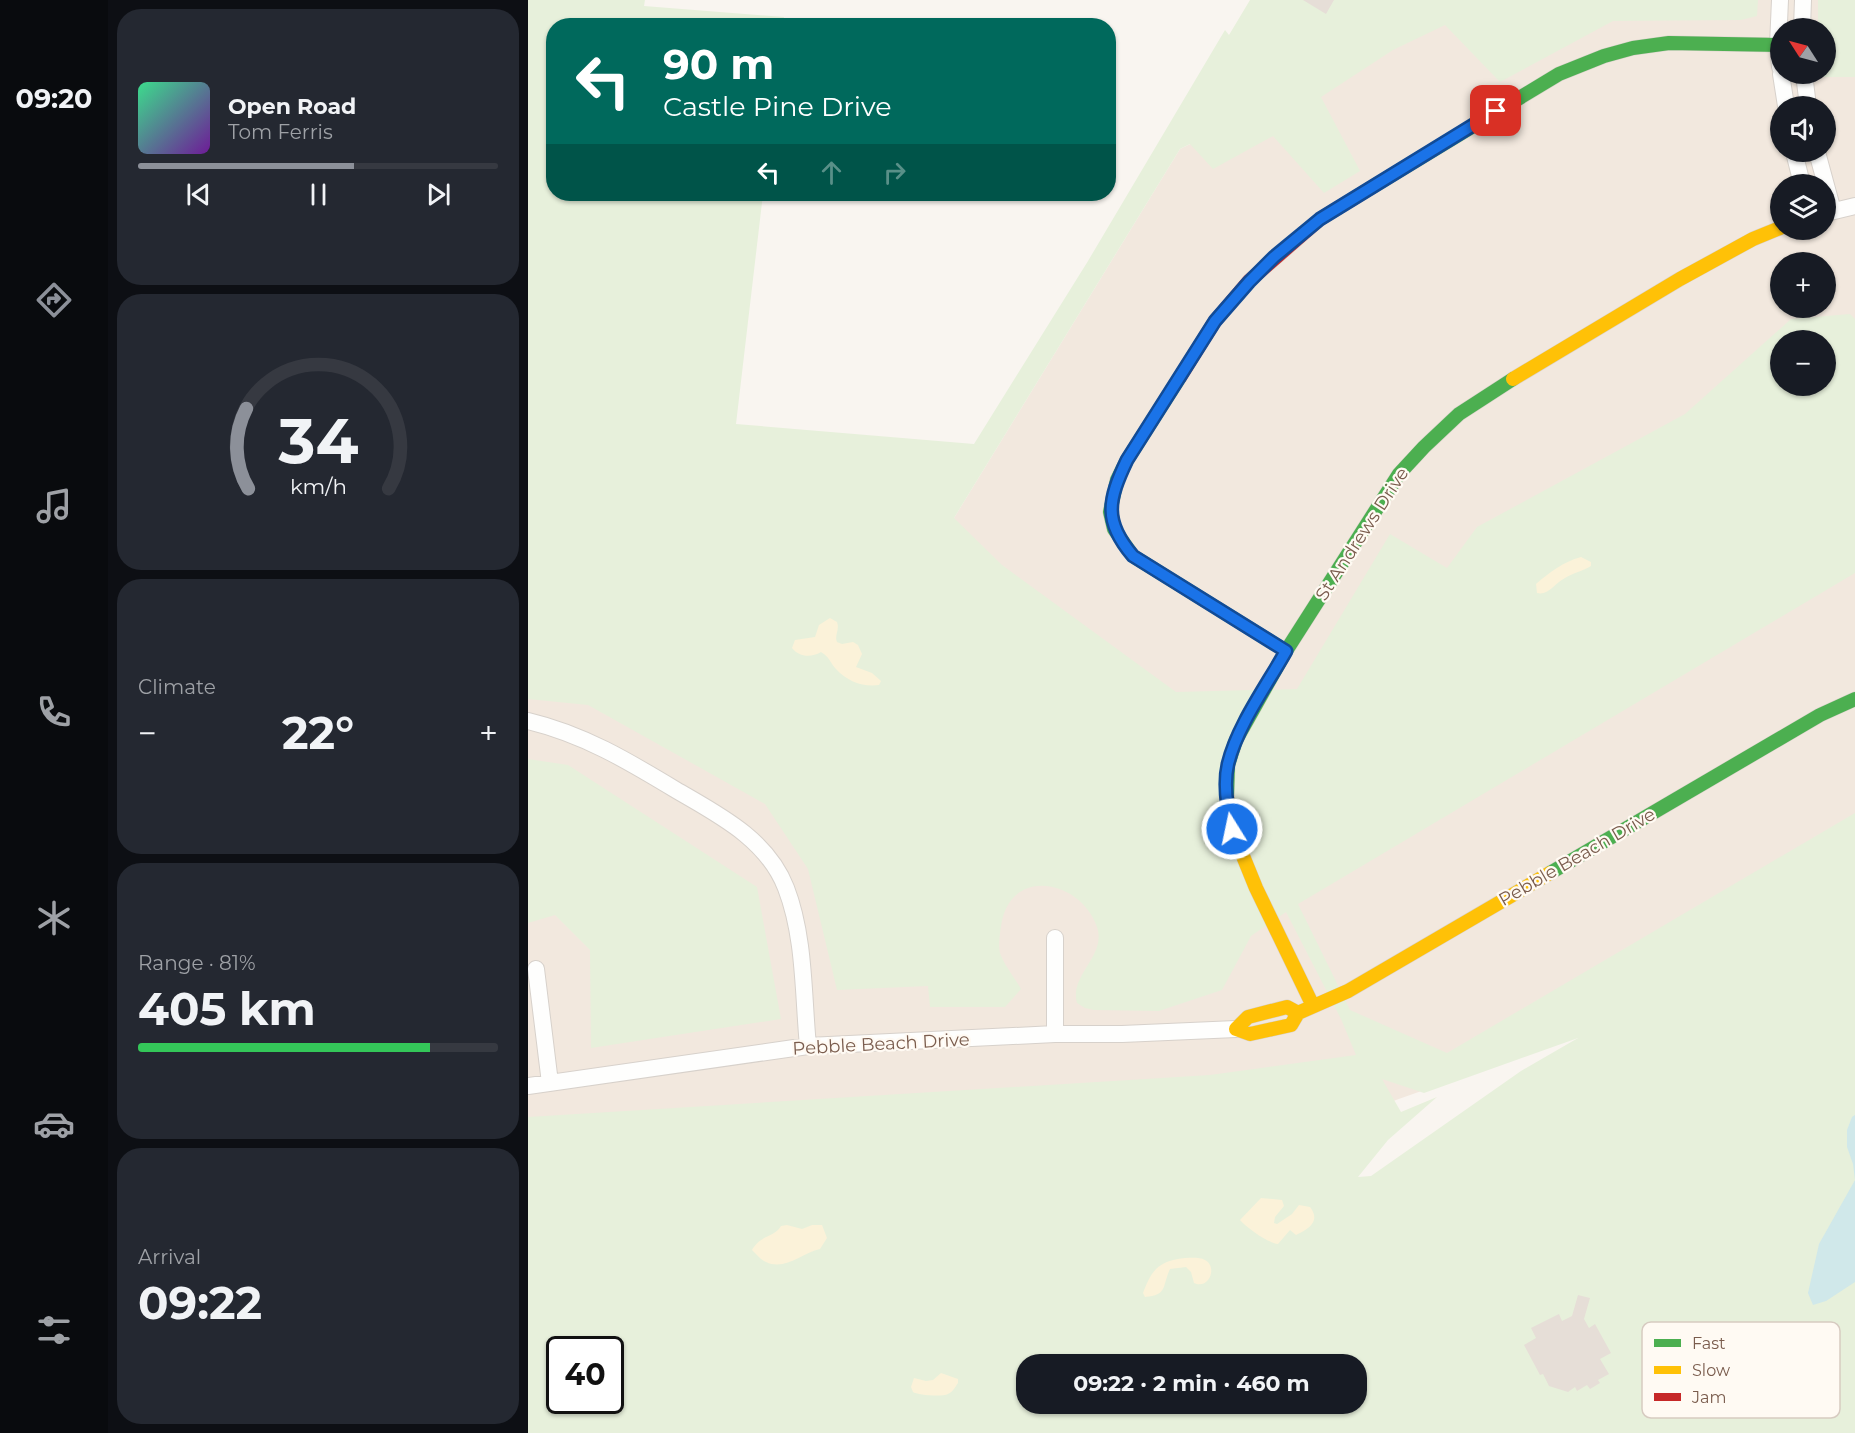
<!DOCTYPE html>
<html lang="en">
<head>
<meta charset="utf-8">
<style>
	:root { --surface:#171b24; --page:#242831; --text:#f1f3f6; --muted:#9ea1a6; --line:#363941; --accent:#8c9099 }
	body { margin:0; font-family:Montserrat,sans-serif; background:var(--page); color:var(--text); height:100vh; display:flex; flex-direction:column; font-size:22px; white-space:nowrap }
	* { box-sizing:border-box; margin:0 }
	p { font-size:20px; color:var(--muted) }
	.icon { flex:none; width:33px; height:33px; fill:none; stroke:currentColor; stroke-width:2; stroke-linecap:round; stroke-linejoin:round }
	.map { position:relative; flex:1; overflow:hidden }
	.sheet { display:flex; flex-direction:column; gap:9px; padding:9px; background:#0d0f14; width:420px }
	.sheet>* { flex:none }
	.hud { position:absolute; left:18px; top:18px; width:570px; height:183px; border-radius:24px; box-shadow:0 2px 4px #0004; background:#00695c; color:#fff; overflow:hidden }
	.needle { width:39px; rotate:306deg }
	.buttons { position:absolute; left:1242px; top:18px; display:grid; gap:12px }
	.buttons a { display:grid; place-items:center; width:66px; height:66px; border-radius:50%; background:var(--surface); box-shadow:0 2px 4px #0004; font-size:30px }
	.speed { position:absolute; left:18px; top:1336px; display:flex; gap:12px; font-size:30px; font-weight:700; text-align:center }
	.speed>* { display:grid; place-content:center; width:78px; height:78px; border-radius:50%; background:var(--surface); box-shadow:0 2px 4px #0004; line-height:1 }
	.speed .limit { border:3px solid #111; border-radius:9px; background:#fff; color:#111 }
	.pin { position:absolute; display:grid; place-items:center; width:51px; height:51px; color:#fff; margin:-26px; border-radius:12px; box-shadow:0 3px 9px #0006 }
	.me { position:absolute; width:66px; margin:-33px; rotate:350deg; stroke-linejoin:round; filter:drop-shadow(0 0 4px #0008) }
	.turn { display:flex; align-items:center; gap:21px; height:126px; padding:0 18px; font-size:27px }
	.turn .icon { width:78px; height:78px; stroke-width:2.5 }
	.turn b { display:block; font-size:42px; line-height:51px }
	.lanes { display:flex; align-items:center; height:57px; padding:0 18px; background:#0003; justify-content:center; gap:30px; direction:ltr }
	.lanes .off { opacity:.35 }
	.big { font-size:45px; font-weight:700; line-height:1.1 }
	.sheet .tile { flex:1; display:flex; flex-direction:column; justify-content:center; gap:9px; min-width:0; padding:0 21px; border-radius:24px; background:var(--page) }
	.sheet .dial { align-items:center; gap:0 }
	.dial svg { height:156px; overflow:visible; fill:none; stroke:var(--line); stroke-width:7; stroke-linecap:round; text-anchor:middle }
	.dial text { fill:var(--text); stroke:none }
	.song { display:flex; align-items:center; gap:18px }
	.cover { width:72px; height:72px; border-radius:9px; background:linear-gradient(135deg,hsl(150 70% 55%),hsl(280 70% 35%)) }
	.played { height:6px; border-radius:3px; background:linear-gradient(90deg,var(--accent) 60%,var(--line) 60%) }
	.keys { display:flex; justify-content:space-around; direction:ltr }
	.heat { display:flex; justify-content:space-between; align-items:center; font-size:33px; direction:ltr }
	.charge { height:9px; border-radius:4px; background:linear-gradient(90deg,#34c759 81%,var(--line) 0) }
	.trip { position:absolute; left:488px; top:1354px; width:351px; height:60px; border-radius:24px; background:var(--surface); box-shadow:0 2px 4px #0004; font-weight:700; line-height:60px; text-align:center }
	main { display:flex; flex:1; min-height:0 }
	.dock { display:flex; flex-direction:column; width:108px; justify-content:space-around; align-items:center; background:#090b0e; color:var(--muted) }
	.dock .icon { width:42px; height:42px }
	.dock .on { color:var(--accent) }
	.dock b { font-size:27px; color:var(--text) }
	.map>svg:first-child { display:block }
	.residential { fill:#f2e8de; fill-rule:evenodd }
	.green { fill:#e7f0db; fill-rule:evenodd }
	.sand { fill:#fbf2d9 }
	.water { fill:#d0e8ea }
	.building { fill:#e6ded7 }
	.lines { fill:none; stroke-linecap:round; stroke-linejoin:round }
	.street-casing { stroke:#d7d1cb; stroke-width:18 }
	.fast-casing { stroke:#d9d2cb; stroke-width:15 }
	.slow-casing { stroke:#d9d2cb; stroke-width:15 }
	.jam-casing { stroke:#d9d2cb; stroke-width:15 }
	.street { stroke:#fefefd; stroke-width:16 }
	.fast { stroke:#4caf50; stroke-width:14 }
	.slow { stroke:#ffc107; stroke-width:14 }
	.jam { stroke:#c62828; stroke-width:14 }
	.route-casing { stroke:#114b97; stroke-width:15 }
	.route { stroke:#1a73e8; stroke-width:10 }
	.labels { text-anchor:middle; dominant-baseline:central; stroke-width:4.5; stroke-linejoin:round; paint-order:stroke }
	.street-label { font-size:18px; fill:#7a5c4d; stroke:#fffaf3 }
	.key { fill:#fffaf3; stroke:#d7cbc1; stroke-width:1.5 }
	.key-label { font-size:16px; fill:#7a5c4d }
</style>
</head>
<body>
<main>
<nav class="dock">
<b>09:20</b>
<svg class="icon on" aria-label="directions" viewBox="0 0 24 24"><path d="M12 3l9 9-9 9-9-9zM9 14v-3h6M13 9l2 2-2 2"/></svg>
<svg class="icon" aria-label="music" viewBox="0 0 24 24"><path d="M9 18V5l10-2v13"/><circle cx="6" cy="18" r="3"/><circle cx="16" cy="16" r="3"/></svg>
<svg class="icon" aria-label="phone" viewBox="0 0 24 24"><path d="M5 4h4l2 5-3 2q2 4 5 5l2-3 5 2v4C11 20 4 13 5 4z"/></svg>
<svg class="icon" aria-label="climate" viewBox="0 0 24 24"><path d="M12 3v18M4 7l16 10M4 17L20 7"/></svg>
<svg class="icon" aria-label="car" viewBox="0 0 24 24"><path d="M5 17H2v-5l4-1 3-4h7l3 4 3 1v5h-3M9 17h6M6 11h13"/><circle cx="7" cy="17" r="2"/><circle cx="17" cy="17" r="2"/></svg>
<svg class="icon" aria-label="filters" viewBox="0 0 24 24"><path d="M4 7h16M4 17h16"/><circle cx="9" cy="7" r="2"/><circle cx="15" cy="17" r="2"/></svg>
</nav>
<section class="sheet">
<div class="tile">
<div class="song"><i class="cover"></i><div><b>Open Road</b><p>Tom Ferris</p></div></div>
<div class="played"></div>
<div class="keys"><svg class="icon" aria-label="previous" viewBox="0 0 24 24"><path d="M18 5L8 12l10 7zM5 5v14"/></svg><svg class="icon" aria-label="pause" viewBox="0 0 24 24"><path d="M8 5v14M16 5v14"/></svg><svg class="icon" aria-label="next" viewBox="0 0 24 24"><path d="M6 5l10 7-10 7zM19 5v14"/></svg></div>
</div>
<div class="tile dial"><svg viewBox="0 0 100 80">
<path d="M14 69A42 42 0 1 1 86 69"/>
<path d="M14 69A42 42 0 0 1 13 28" stroke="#8c9099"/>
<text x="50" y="56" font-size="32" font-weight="700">34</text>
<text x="50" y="72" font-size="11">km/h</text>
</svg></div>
<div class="tile"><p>Climate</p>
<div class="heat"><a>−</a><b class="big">22°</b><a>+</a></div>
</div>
<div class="tile"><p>Range · 81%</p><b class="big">405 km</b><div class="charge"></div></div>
<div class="tile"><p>Arrival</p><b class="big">09:22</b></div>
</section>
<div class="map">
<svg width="1327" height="1433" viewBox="0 0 1327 1433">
	<rect width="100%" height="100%" fill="#f9f5f0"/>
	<path class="residential" d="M1188 0H1308L1327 71V857L1001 1053 803 1123 0 1217V623L277 731 426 518 652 149 932 12ZM1252 28H1298V74H1252ZM1252 106H1298V152H1252ZM1252 184H1298V230H1252ZM1252 262H1298V308H1252ZM1252 340H1298V386H1252Z"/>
	<path class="green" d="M0 0H117L116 6 256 17 255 26H26V194H235L208 424 446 444 560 261 697 30 701 35 722 0H1230L1229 16 1213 20 1085 21 972 82 917 25 865 50 793 97 832 171 796 193 745 136 685 169 662 144 652 149 426 518 474 565 648 692 769 689 862 534 919 568 949 527 1157 414 1263 319 1322 314 1327 319V573L770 904 822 1010 919 1053 1327 813V1433H0V1117L682 1075 828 1055 813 1019 758 912 723 936 694 990 631 1011 566 1010 557 1008 549 1003C541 975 579 956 569 927 553 880 482 865 473 926 472 933 470 946 472 953 476 965 487 978 493 989L477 1007H402L400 986 309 990 280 869 237 804 60 705 0 699ZM1252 340H1298V386H1252ZM1050 1038 993 1071 843 1176 830 1177 860 1140 909 1097 873 1112 854 1079 896 1093ZM32 1350H82V1401H32ZM498 1365H828V1404H498Z
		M1290 0H1327V77H1295V74H1298V28H1290Z
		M0 759 40 765 229 887 253 1019 63 1048 62 950 27 915 0 923Z"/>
	<path class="sand" d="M1053 557 1063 562V566C1055 571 1045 573 1037 578 1027 583 1020 596 1009 593L1008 584C1022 572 1035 562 1053 557Z
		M302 618 309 622C312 629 306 636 309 642L314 644 325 642 330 645 334 654 328 667 344 673 353 681 351 685C335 687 320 682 308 669 302 663 302 657 293 652 283 658 271 657 264 648L267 640 287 637 291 625Z
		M733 1198 754 1200 756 1206 747 1217 746 1223 749 1224 764 1214 771 1205 782 1207C793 1221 781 1229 768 1235L762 1230 750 1244C740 1243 719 1228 712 1220Z
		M259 1225 274 1229 284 1225H294L299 1238 292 1249C274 1253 257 1271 238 1262 233 1260 228 1254 224 1250 233 1234 246 1238 253 1226Z
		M657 1258C664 1258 671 1257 677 1260 690 1267 681 1290 666 1283L663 1272 658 1267 642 1269C634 1286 640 1295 617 1297L615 1293C624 1269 631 1261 657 1258Z
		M413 1373 430 1379V1383C427 1387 425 1392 420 1394 414 1397 389 1395 385 1392L383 1387 386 1378 398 1381 405 1380Z"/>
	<path class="water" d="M1327 1115V1282L1298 1301 1285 1305 1280 1293 1291 1244 1327 1180 1325 1164 1319 1147V1130L1324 1117Z"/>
	<path class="building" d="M775 0H806L798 14Z
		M1050 1295 1062 1298 1056 1319 1061 1328 1067 1324 1083 1353 1072 1359 1081 1374 1070 1380 1072 1383 1062 1389 1059 1385 1049 1391 1047 1387 1040 1392 1021 1386 1015 1374 1012 1375 996 1345 1008 1338 1003 1328 1031 1314 1034 1321 1044 1316Z"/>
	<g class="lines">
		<g class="street-casing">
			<path id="street" d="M1252 0 1250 45 1252 67
				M1274 28 1275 0
				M1253 74 1258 106
				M1276 74 1280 106
				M1266 152 1274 184
				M1289 152 1305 211
				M1298 213 1327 206
				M0 721C55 734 100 761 148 790 191 815 239 839 258 888 277 937 275 995 280 1046
				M8 969 22 1083
				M527 1034V938
				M0 1086 280 1046 527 1034H594L708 1029"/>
		</g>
		<g class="fast-casing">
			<path id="fast" d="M846 186 1031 74 1076 56 1105 48 1141 43 1252 45
				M652 377 599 460 589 480 582 512 586 529 605 556 758 651
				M699 797 700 765 708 740 758 651 871 474 896 447 931 414 985 379
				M1022 873 1292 715 1327 699"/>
		</g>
		<g class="slow-casing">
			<path id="slow" d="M985 379 1152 279 1225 239 1252 228
				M699 797 704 829 728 888 785 1006
				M770 1013 759 1007 720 1017 708 1029 722 1034 763 1025 770 1013 820 991 1022 873"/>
		</g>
		<g class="jam-casing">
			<path id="jam" d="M652 377 687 321 721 281 792 219 846 186"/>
		</g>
		<use href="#street" class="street"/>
		<use href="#fast" class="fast"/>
		<use href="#slow" class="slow"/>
		<use href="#jam" class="jam"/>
	</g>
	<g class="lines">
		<g class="route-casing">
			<path id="route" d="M704 829C699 808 695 785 700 764 709 726 739 685 758 651L605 556C575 521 580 500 599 460L687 321 721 282 746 257 792 219 968 111"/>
		</g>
		<use href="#route" class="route"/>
	</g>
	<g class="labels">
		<g class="street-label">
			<text transform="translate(834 534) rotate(-57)">St Andrews Drive</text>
			<text transform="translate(1049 857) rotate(-30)">Pebble Beach Drive</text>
			<text transform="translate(353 1044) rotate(-3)">Pebble Beach Drive</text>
		</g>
	</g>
	<rect x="1114" y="1322" width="198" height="96" rx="9" class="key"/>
	<rect x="1126" y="1339" width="27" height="8" fill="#4caf50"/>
	<rect x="1126" y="1366" width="27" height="8" fill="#ffc107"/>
	<rect x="1126" y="1393" width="27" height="8" fill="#c62828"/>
	<g class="key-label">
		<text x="1164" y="1349">Fast</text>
		<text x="1164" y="1376">Slow</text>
		<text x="1164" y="1403">Jam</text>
	</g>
</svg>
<div class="buttons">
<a><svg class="needle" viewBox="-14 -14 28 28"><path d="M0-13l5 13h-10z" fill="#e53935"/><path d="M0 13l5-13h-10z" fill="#9ea1a6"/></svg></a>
<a><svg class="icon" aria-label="sound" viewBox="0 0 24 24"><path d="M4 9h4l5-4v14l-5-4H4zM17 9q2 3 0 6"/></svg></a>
<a><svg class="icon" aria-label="layers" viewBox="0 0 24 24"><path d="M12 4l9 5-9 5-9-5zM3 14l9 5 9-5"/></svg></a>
<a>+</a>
<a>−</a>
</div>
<div class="speed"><div class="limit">40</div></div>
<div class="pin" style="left:968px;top:111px;background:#d93025"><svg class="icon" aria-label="arrive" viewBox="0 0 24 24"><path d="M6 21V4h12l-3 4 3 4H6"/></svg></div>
<svg class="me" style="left:704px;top:829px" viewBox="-20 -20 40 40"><circle r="17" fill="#1a73e8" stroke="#fff" stroke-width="3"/><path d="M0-11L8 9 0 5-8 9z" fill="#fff"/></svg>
<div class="trip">09:22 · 2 min · 460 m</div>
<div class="hud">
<div class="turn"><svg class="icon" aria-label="left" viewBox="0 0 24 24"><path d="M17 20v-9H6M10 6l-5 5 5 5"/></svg><div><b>90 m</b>Castle Pine Drive</div></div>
<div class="lanes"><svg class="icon" aria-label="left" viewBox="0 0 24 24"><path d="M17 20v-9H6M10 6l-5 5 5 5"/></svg><svg class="icon off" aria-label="ahead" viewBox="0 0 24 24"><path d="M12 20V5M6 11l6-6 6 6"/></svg><svg class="icon off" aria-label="right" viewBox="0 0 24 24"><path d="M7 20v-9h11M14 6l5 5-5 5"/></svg></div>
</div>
</div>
</main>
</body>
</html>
